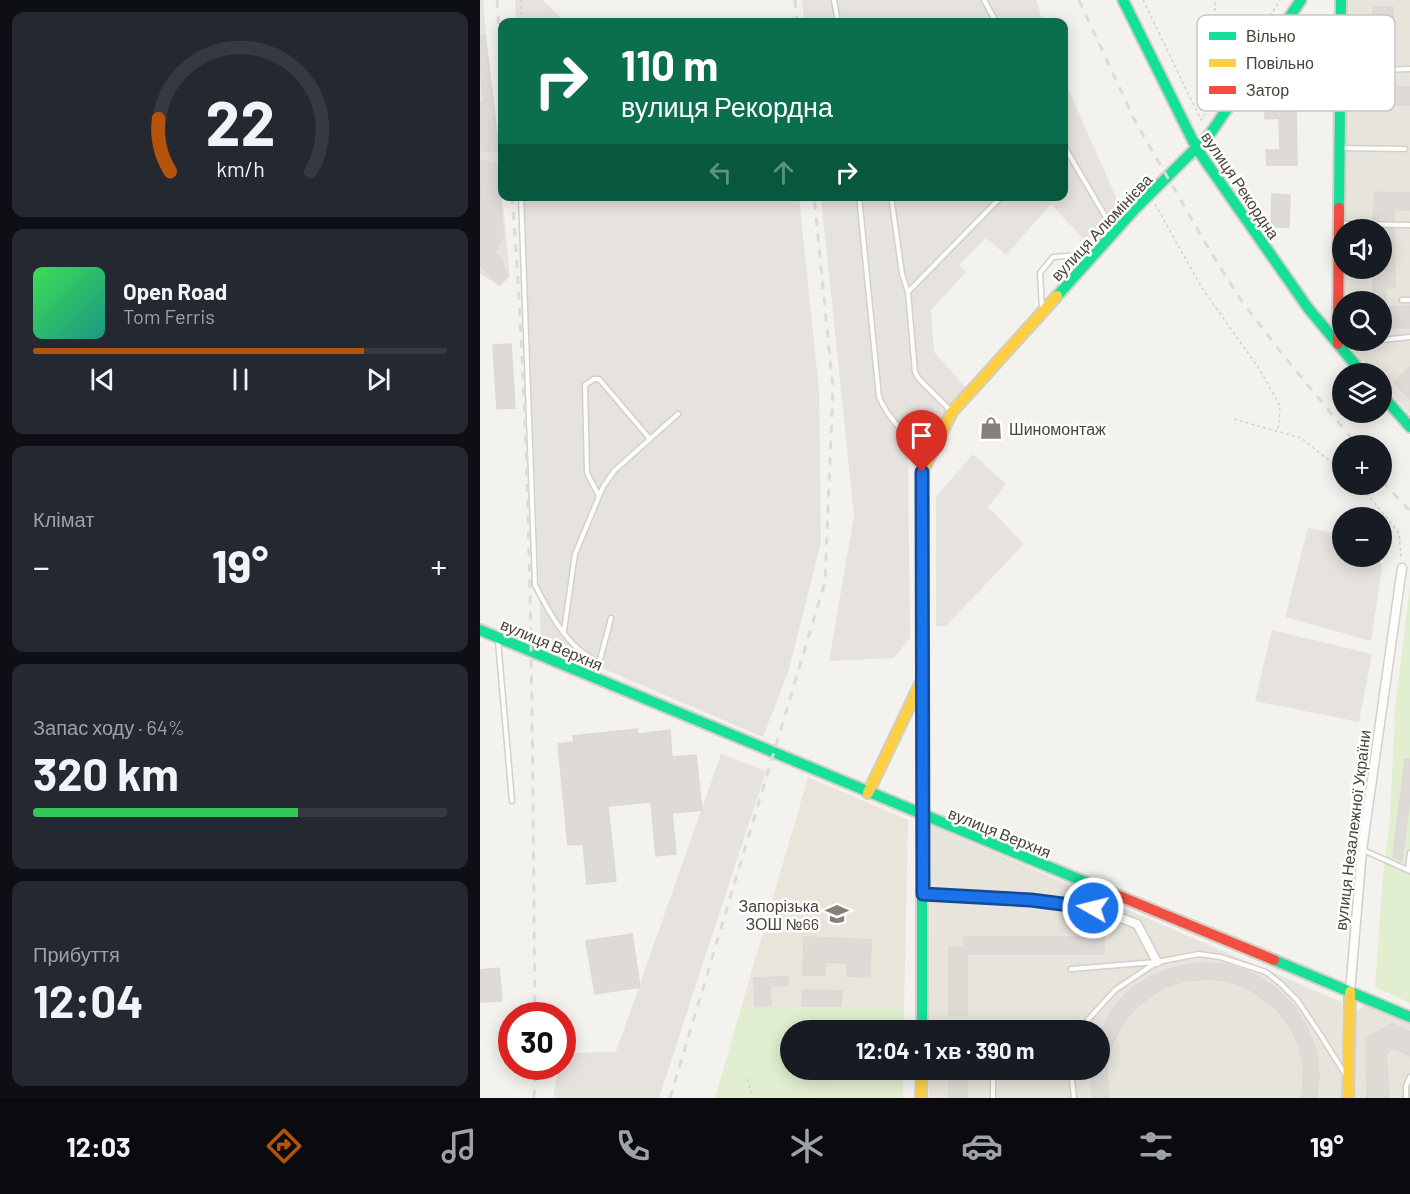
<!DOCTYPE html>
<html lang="uk">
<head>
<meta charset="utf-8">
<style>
	:root { --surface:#171b24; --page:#242831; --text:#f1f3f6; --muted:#9ea1a6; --line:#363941; --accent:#b45309 }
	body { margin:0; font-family:Barlow,sans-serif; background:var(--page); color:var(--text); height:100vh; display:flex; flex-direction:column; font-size:22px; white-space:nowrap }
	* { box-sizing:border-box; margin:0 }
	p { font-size:20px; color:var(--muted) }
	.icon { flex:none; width:33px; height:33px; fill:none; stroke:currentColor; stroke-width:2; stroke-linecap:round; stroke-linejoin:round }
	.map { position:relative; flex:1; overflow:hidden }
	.drawer { display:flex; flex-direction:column; gap:12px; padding:12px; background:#0d0f14; width:480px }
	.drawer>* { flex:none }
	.top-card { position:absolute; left:18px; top:18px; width:570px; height:183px; border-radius:12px; box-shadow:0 3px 15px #0003; background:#0b6e4f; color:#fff; overflow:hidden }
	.controls { position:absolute; left:852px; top:219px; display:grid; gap:12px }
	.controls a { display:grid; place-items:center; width:60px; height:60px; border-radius:50%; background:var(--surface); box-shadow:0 3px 15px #0003; font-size:30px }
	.speed { position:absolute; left:18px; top:1002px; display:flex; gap:12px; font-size:30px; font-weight:700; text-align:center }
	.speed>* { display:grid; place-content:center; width:78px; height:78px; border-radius:50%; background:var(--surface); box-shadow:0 3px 15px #0003; line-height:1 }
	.speed .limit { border:9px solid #d22; background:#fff; color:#111 }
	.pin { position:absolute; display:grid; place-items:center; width:51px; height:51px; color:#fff; margin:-62px -26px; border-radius:50% 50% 50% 0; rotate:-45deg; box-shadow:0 0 6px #0007 }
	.pin .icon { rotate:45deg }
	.me { position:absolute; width:66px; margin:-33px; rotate:278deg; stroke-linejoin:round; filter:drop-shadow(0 0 4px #0008) }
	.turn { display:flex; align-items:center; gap:21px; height:126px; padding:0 24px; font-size:27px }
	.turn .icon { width:78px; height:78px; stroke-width:2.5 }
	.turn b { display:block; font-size:42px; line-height:51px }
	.lanes { display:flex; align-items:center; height:57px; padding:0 24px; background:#0003; justify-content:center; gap:30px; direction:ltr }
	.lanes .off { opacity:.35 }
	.big { font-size:45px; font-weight:700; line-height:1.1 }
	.drawer .widget { flex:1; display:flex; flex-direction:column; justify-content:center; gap:9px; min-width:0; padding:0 21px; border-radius:12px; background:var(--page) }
	.drawer .dial { align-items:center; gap:0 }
	.dial svg { height:156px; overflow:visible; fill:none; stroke:var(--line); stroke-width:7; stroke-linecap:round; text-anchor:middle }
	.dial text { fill:var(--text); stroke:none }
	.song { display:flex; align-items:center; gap:18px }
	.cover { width:72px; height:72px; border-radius:9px; background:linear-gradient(135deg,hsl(130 70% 55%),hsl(170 70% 35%)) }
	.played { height:6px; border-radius:3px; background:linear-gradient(90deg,var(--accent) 80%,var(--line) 80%) }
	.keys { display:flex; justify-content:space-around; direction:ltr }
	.heat { display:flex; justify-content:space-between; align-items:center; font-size:33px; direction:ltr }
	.charge { height:9px; border-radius:4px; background:linear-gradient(90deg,#34c759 64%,var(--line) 0) }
	.trip { position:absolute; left:300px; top:1020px; width:330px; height:60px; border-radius:30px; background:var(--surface); box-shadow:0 3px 15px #0003; font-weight:700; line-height:60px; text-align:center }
	.tab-bar { display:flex; height:96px; justify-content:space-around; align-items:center; background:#090b0e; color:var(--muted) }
	.tab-bar .icon { width:42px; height:42px }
	.tab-bar .active { color:var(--accent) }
	.tab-bar b { font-size:27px; color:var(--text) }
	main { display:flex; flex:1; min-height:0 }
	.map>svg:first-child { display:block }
	.residential { fill:#e7e4dc }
	.industrial { fill:#e6e2de }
	.education { fill:#eae5da }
	.green { fill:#e1eecf }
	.parking { fill:#e6e3df }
	.building { fill:#dedbd6; stroke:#dcd9d4; stroke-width:1.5 }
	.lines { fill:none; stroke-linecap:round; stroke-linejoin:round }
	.lane-casing { stroke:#d2d0cb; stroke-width:7 }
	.street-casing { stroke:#d2d0cb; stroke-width:11 }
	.fast-casing { stroke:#d3cfc5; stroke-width:14 }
	.slow-casing { stroke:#d3cfc5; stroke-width:14 }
	.jam-casing { stroke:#d3cfc5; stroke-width:14 }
	.path { stroke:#d3d2cc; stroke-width:1.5; stroke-dasharray:3 3; stroke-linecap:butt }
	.lane { stroke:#fdfdfc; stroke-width:4 }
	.street { stroke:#fdfdfc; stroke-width:8 }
	.fast { stroke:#16e098; stroke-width:10 }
	.slow { stroke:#ffcf43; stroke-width:10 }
	.jam { stroke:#f24e42; stroke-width:10 }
	.rail { stroke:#dbdbda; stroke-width:3; stroke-dasharray:8 8; stroke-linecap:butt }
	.route-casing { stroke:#114b97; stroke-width:15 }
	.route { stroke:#1a73e8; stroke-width:10 }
	.labels { text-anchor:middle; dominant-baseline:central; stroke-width:5; stroke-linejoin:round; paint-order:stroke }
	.street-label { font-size:16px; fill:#4b4439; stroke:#fff }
	.poi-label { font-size:16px; fill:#4b4439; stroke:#fff; text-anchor:start }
	.key { fill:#fff; stroke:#c9c7c4; stroke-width:1.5 }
	.key-label { font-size:16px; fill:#4b4439 }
</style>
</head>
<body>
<main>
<section class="drawer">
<div class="widget dial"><svg viewBox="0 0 100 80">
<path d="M14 69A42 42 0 1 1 86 69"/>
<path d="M14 69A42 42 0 0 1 8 42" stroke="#b45309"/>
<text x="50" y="56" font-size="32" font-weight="700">22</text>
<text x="50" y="72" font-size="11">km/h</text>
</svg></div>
<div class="widget">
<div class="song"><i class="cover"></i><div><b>Open Road</b><p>Tom Ferris</p></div></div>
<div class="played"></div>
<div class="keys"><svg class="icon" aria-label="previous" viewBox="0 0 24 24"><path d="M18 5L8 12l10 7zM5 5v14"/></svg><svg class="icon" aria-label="pause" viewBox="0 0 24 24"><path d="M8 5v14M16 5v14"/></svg><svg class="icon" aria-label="next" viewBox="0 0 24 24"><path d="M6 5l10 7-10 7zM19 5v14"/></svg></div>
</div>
<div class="widget"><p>Клімат</p>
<div class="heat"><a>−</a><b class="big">19°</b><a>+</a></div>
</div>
<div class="widget"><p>Запас ходу · 64%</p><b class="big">320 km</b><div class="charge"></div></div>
<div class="widget"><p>Прибуття</p><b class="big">12:04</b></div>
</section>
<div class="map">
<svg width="930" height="1098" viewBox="0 0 930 1098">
	<rect width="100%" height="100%" fill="#f4f2ee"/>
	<path class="residential" d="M868 0H930V414L902 382V374L894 373 865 341 902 340V302H863L864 269 902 268V230L864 229Z
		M450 825 862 1002 861 1098H449V1070H620V1030H449Z
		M886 1005 930 1024V1098H874L875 1012Z"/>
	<path class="industrial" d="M0 0H3L30 277 20 286 0 274Z
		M35 0H63L85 22H36Z
		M322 0H556L563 22H324Z
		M584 80 644 215 630 230 606 242 571 204 526 255 506 238 479 265 486 272 451 310 454 352 487 389 428 454 430 638 414 658 349 661 374 516 341 197 584 196Z
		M44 197H319L339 390 341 543 308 672 283 737 61 642Z
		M493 454 526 484 508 507 544 544 466 626H456V497Z
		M241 754 286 771 179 1098H73L79 1067 82 1066 83 1053 136 1052Z"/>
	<path class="education" d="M328 777 428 820 424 1008H261Z"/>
	<path class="green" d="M930 585V1003L895 987 903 875 910 819 915 707Z
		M261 1008H424V1030H310V1070H423V1098H235Z"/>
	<path class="parking" d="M828 528 862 535V556L899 557 902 568 891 641 805 617Z
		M792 630 892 654 879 722 775 701Z"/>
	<path class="building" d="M893 7H913V62H894Z
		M5 35 19 150 0 152V103H4L0 68V36Z
		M892 79H915V87H930V105H893Z
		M785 105H816L817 165H787L786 150H800L799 118 785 119Z
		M0 160 19 164 23 237 15 252 21 258 27 276 19 285 0 265Z
		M895 192 930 193V210H914V221L893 219Z
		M792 194 810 195 809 227H791Z
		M902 229H914L915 288H905L906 302H893V268H902Z
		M930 306V328H902V307Z
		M31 344 35 408 17 409 13 345Z
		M930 367V399L914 382Z
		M157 729V734L190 730 192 757 216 755 222 810 192 813 196 854 176 856 171 802 128 806 136 881 107 884 103 844 88 845 78 744 94 742 93 736Z
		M925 759H930V797L922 861 913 857Z
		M152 934 160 987 115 994 106 941Z
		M324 937 391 940 390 977 367 976 368 963 345 962V975H323Z
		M484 937H624V954H487V1015H469V947H484Z
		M719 963 744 964 768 971 796 988 814 1006 827 1027 836 1050 839 1074 837 1098H822L824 1069 819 1047 810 1027 796 1009 769 989 748 981 726 979 704 981 683 988 655 1008 642 1025 632 1045 627 1068 629 1098H612L611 1070H620V1033L634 1007 651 989 672 976 695 967Z
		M19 968 22 1001 0 1002V970Z
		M308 977V985L290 986 291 1005 275 1006 274 978Z
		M323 990 362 991 361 1006H322Z
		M912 1024 930 1032V1056L914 1048 906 1053 909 1098H887L886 1038Z
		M469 1070H487V1098H469Z"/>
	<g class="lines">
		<g class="lane-casing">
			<path id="lane" d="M354 0 358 22
				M504 0 516 22
				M862 71 930 69
				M584 146 634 231
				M861 148 925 149
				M41 196 55 585C66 606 78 629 95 646 102 653 111 658 119 663
				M379 196 399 397C409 421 430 438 447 456
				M411 196 422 274 428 292
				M862 224 930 225
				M922 300H930
				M562 308 560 273 573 257 612 254
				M902 340 930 337
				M861 343 894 340
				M471 411 439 379 435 372 428 292 522 196
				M119 496 107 473 105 385 114 379H119L170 439
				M84 631 95 554 123 487 134 471 198 414
				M18 641 32 801
				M116 675 131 618
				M883 850 930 871
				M928 870 930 853
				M591 969 676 962
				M603 1030 606 1022 635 990 677 962 719 954 740 957 786 972 801 984 817 1000 840 1034 865 1074
				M513 1070V1098
				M591 1070 594 1098
				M926 1098V1086L930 1077"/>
		</g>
		<g class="street-casing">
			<path id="street" d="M443 894 551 900 613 908 657 924 677 962
				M870 992 882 850 922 568"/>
		</g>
		<g class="fast-casing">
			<path id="fast" d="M643 0 717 149 828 308 883 374
				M859 208 861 0
				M577 296 655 209 730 134 821 0
				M902 395 930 427
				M442 599V1030
				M0 630 632 893
				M794 960 930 1017"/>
		</g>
		<g class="slow-casing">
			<path id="slow" d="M442 599V472L472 412 577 296
				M388 793 442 680
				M441 1098 442 1070
				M868 1098 870 992"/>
		</g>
		<g class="jam-casing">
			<path id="jam" d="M858 344 859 208
				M632 893 794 960"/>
		</g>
		<path class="path" d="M41 0 42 22
			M663 0 721 120 800 0
			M734 101 735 0
			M675 204 722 288 780 370 800 406 798 431
			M754 419 821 438 862 471
			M879 484 919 533 921 558
			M268 1079 272 1098"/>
		<use href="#lane" class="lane"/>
		<use href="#street" class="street"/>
		<use href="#fast" class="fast"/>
		<use href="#slow" class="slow"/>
		<use href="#jam" class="jam"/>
		<path class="rail" d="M17 0 22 75
			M315 0 317 22
			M599 0 655 121 730 251 761 300 803 355 878 446
			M32 196C53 469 52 743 55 1016
			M902 481 930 511
			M54 1098 56 1066
			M190 1098 345 582 353 389 334 196"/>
	</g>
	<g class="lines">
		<g class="route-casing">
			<path id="route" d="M442 472 443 894 551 900 613 908"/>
		</g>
		<use href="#route" class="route"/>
	</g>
	<defs>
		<g id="shop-bare" transform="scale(1.8)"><path d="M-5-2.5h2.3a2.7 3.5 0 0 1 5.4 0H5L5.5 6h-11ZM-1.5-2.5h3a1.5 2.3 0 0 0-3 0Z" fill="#868178" stroke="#fff" stroke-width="2.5" paint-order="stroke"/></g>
		<g id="school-bare" transform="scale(1.8)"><path d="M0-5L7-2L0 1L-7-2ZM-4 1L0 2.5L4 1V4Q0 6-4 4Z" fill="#868178" stroke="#fff" stroke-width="2.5" paint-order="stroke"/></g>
	</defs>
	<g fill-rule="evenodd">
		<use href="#shop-bare" x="511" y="428"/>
		<use href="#school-bare" x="357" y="914"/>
	</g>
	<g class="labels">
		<g class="street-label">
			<text transform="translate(761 185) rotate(56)">вулиця Рекордна</text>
			<text transform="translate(621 227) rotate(-47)">вулиця Алюмінієва</text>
			<text transform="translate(72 644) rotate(23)">вулиця Верхня</text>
			<text transform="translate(872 830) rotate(-83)">вулиця Незалежної України</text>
			<text transform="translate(520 832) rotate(22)">вулиця Верхня</text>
		</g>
		<g class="poi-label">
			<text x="529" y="428">Шиномонтаж</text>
			<text x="339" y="905" text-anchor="end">Запорізька<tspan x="339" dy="18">ЗОШ №66</tspan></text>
		</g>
	</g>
	<rect x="717" y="15" width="198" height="96" rx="9" class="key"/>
	<rect x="729" y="32" width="27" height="8" fill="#16e098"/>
	<rect x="729" y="59" width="27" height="8" fill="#ffcf43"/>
	<rect x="729" y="86" width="27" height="8" fill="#f24e42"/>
	<g class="key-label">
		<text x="766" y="42">Вільно</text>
		<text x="766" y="69">Повільно</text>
		<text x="766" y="96">Затор</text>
	</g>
</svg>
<div class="controls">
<a><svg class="icon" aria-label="sound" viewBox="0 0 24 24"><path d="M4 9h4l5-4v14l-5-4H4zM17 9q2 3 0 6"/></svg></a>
<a><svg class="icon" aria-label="search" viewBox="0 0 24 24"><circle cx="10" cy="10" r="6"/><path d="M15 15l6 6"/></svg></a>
<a><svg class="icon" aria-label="layers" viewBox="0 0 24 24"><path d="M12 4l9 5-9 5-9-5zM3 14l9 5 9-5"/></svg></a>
<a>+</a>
<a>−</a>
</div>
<div class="speed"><div class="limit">30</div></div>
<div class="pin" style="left:442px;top:472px;background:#d93025"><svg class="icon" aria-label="arrive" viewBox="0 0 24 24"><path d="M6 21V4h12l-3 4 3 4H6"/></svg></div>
<svg class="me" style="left:613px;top:908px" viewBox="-20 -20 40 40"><circle r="17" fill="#1a73e8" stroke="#fff" stroke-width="3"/><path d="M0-11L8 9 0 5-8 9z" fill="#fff"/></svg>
<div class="trip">12:04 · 1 хв · 390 m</div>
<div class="top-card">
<div class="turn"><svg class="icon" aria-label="right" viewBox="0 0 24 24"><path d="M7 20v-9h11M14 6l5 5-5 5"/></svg><div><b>110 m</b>вулиця Рекордна</div></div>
<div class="lanes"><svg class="icon off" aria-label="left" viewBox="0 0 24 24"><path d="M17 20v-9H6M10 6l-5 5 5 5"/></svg><svg class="icon off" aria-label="ahead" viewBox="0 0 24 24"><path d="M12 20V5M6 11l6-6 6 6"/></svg><svg class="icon" aria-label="right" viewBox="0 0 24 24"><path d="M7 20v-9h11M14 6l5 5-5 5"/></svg></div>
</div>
</div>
</main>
<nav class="tab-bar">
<b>12:03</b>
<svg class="icon active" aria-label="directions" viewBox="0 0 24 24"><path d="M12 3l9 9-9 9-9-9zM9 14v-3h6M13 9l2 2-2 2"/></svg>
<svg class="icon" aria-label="music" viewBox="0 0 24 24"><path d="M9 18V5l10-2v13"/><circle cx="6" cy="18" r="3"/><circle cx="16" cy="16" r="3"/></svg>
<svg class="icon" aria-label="phone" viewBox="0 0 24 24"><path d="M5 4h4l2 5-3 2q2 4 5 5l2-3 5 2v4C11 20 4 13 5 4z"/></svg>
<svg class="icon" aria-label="climate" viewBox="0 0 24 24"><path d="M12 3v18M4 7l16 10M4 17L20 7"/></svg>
<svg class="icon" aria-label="car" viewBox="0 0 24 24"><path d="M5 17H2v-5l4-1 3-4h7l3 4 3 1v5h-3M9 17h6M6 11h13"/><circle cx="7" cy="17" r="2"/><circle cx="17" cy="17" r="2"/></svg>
<svg class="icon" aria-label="filters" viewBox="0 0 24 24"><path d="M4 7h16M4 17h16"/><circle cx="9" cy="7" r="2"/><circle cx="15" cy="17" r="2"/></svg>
<b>19°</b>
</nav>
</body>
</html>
